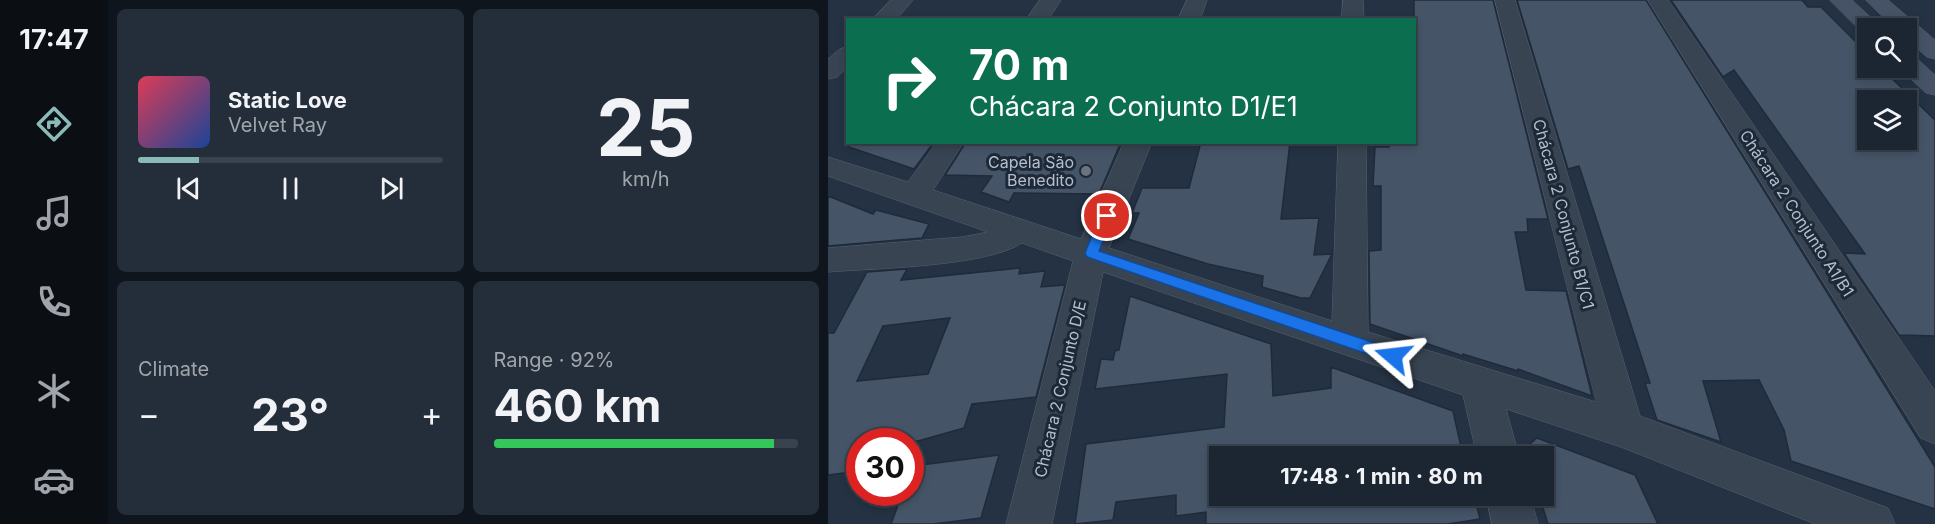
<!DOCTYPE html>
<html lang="en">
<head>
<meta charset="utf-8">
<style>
	:root { --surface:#1b2632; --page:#242e3a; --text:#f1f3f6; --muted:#a0a5ac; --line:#39434d; --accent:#8bbbb9 }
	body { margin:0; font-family:Inter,sans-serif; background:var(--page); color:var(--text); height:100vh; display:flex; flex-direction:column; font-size:22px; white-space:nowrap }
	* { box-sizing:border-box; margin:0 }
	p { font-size:20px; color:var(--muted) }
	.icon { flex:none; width:33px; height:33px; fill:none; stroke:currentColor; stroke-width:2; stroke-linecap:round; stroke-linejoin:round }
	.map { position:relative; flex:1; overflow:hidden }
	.drawer { display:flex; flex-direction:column; gap:9px; padding:9px; background:#0f151c; width:720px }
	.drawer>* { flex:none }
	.hud { position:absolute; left:18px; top:18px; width:570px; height:126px; border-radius:0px; box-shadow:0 3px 9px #0003,0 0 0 2px var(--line); background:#0b6e4f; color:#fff; overflow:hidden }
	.controls { position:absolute; left:1029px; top:18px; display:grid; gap:12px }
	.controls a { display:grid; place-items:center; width:60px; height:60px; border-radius:0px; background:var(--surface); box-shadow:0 3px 9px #0003,0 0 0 2px var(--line); font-size:30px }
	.speed { position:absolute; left:18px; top:428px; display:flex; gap:12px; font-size:30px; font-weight:700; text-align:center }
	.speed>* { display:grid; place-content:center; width:78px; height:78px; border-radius:50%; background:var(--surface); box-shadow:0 3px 9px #0003,0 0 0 2px var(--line); line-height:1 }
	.speed .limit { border:9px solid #d22; background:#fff; color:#111 }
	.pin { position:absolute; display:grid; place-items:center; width:51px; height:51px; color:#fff; margin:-26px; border:3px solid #fff; border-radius:50%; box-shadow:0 2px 6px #0007 }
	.me { position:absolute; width:66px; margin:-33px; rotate:287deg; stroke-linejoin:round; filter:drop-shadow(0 0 4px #0008) }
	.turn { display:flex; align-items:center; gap:21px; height:126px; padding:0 24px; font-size:27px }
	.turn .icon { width:78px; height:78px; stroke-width:2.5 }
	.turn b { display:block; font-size:42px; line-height:51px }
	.big { font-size:45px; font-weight:700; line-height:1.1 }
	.drawer .widget { flex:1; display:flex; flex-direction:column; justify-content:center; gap:9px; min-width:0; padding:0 21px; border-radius:9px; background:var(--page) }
	.drawer .dial { align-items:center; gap:0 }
	.dial b { font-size:78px; line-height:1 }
	.song { display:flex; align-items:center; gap:18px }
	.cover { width:72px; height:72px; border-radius:9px; background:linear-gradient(135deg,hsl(350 70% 55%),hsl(220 70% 35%)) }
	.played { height:6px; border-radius:3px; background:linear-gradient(90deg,var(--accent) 20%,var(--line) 20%) }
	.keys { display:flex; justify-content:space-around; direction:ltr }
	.heat { display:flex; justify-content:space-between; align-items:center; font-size:33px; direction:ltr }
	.charge { height:9px; border-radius:4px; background:linear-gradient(90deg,#34c759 92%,var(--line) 0) }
	.drawer .tiles { flex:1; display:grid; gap:9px; grid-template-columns:repeat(2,1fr) }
	.trip { position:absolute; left:381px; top:446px; width:345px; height:60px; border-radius:0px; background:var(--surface); box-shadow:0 3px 9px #0003,0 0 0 2px var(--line); font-weight:700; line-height:60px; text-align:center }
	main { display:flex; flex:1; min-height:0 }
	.tab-bar { display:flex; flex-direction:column; width:108px; justify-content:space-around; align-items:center; background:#0b0f14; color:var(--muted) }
	.tab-bar .icon { width:42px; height:42px }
	.tab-bar .current { color:var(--accent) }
	.tab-bar b { font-size:27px; color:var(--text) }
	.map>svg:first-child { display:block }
	.building { fill:#455467; stroke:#1f2b3a; stroke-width:1.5; fill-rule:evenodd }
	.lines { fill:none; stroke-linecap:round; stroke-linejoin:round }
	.street-casing { stroke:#566270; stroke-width:1 }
	.secondary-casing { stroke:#566270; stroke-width:1 }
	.street { fill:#384452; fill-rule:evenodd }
	.secondary { fill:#465366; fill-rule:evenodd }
	.route { fill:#1a73e8; stroke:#114b97; stroke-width:1.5 }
	.worship-dot { fill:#6b7280; stroke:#1d2938; stroke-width:2 }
	.labels { text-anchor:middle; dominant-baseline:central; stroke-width:6; stroke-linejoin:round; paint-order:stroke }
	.poi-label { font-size:16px; fill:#b5bfcc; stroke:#1d2938; text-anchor:end }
	.street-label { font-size:16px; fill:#b5bfcc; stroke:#1d2938 }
</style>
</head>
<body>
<main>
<nav class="tab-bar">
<b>17:47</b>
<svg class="icon current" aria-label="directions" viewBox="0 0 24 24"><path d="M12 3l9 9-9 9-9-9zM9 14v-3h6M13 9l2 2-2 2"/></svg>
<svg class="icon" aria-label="music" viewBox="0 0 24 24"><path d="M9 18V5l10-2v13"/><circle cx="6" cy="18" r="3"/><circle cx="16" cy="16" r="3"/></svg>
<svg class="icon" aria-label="phone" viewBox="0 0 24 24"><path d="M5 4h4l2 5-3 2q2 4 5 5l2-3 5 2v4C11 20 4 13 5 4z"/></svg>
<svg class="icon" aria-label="climate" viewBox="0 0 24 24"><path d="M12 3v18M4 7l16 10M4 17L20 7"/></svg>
<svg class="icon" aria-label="car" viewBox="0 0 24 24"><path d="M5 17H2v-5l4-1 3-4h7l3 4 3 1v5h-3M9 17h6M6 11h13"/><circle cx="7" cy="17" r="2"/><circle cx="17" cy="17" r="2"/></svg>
</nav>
<section class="drawer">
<div class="tiles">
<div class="widget">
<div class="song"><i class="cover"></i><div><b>Static Love</b><p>Velvet Ray</p></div></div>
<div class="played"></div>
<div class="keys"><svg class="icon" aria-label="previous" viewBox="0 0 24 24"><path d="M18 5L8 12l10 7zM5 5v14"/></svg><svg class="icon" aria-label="pause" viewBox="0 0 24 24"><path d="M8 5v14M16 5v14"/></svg><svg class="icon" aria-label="next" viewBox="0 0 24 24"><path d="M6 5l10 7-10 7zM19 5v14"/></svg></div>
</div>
<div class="widget dial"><b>25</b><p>km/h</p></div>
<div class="widget"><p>Climate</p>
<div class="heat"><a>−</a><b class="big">23°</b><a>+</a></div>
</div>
<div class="widget"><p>Range · 92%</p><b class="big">460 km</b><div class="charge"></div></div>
</div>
</section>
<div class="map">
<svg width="1107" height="524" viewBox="0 0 1107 524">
	<rect width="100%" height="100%" fill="#243243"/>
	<path class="building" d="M586 0H665L720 219H699L700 232H687L698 290 738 291 764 396 690 369V371L635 354V356L542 324 541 251 553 250V186H545L547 147H561V142H586Z
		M689 0H818L1107 467V509L963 461 956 430 931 380 875 381 893 442 829 420 817 383H822L751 166 740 169Z
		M843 0H974L980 7H993L1040 54V68H1053L1107 120V336L1071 335 1016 253 1037 254 906 70 895 77ZM1040 100H1078V140H1040Z
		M22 142H106L86 169 21 147Z
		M138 142H293L271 194 186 193 181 202 153 192 164 176 117 175Z
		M373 142H462L453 219 491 218 486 255 504 254 482 298H473L434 287 435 276 380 264 300 239 311 213H304L314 188H361Z
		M0 196 45 214 48 210 101 224 94 238 0 246Z
		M192 268 191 274 217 271 213 287 237 285 208 397 144 404 136 428 90 441H32V471L0 475V333H6L39 272 79 269 73 280ZM122 318 100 374 29 381 55 326Z
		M302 296 443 344 445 396 503 388V367L625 411 635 456H637H392V495H646L652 519 620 524H378V512L348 516V495L288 502 285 520 247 524 258 444 396 427 399 374 267 389 273 359 285 360 287 351 291 350Z
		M709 438 807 475 830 524H720L711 495H716V456H698L696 449Z
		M171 455 153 518 105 524H63L75 492H82V472L85 466Z"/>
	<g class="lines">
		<g class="street-casing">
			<path id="street" d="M63 0H85L68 20H44Z
				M212 0H233L220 20H198Z
				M359 0H379L372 20H350Z
				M515 0H535L536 20H514Z
				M667 0H687L812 416 1060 508 1067 524H987L793 447 678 409 691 456H649L635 395 275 272 224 524H178L245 261 194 243C157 267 47 268 0 272V248L134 237 160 232 0 176V157L80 182 109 142H136L105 190 253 239 296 142H324L281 248 504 321 510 142H538L540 332 768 402Z
				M820 0H840L1107 391V444L1093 438Z
				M20 47V67L9 77 0 79V59L12 49Z
				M658 495H702L710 524H664Z"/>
		</g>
		<g class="secondary-casing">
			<path id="secondary" d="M1002 0H1024L1054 28H1040V34L1035 33Z
				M1038 0H1060L1107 40V59L1099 57 1078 39V28H1067Z
				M1078 54 1086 56 1107 75V95L1098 93 1071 68H1078Z"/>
		</g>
		<use href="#street" class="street"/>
		<use href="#secondary" class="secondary"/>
	</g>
	<path class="route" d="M279 212 285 216 271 251 571 351 573 356 571 361 565 363 259 257 257 253 272 216Z"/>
	<circle class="worship-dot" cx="258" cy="171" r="6"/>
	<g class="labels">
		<g class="poi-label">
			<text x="246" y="162">Capela São<tspan x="246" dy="18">Benedito</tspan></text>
		</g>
		<g class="street-label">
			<text transform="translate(969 213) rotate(57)">Chácara 2 Conjunto A1/B1</text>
			<text transform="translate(736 214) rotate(75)">Chácara 2 Conjunto B1/C1</text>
			<text transform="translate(232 389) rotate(-77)">Chácara 2 Conjunto D/E</text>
		</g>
	</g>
</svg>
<div class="controls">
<a><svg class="icon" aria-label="search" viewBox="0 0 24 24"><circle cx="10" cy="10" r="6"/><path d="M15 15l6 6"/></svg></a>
<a><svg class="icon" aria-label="layers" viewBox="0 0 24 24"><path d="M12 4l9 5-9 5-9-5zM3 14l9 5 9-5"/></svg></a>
</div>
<div class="speed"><div class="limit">30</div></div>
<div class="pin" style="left:279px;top:216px;background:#d93025"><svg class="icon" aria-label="arrive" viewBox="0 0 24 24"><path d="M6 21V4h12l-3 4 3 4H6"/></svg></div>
<svg class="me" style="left:565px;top:356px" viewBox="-20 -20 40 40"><path d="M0-17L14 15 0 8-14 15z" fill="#1a73e8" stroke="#fff" stroke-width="4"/></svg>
<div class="trip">17:48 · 1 min · 80 m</div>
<div class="hud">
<div class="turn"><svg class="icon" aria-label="right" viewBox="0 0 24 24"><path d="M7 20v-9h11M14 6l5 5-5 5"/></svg><div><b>70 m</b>Chácara 2 Conjunto D1/E1</div></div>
</div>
</div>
</main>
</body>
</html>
